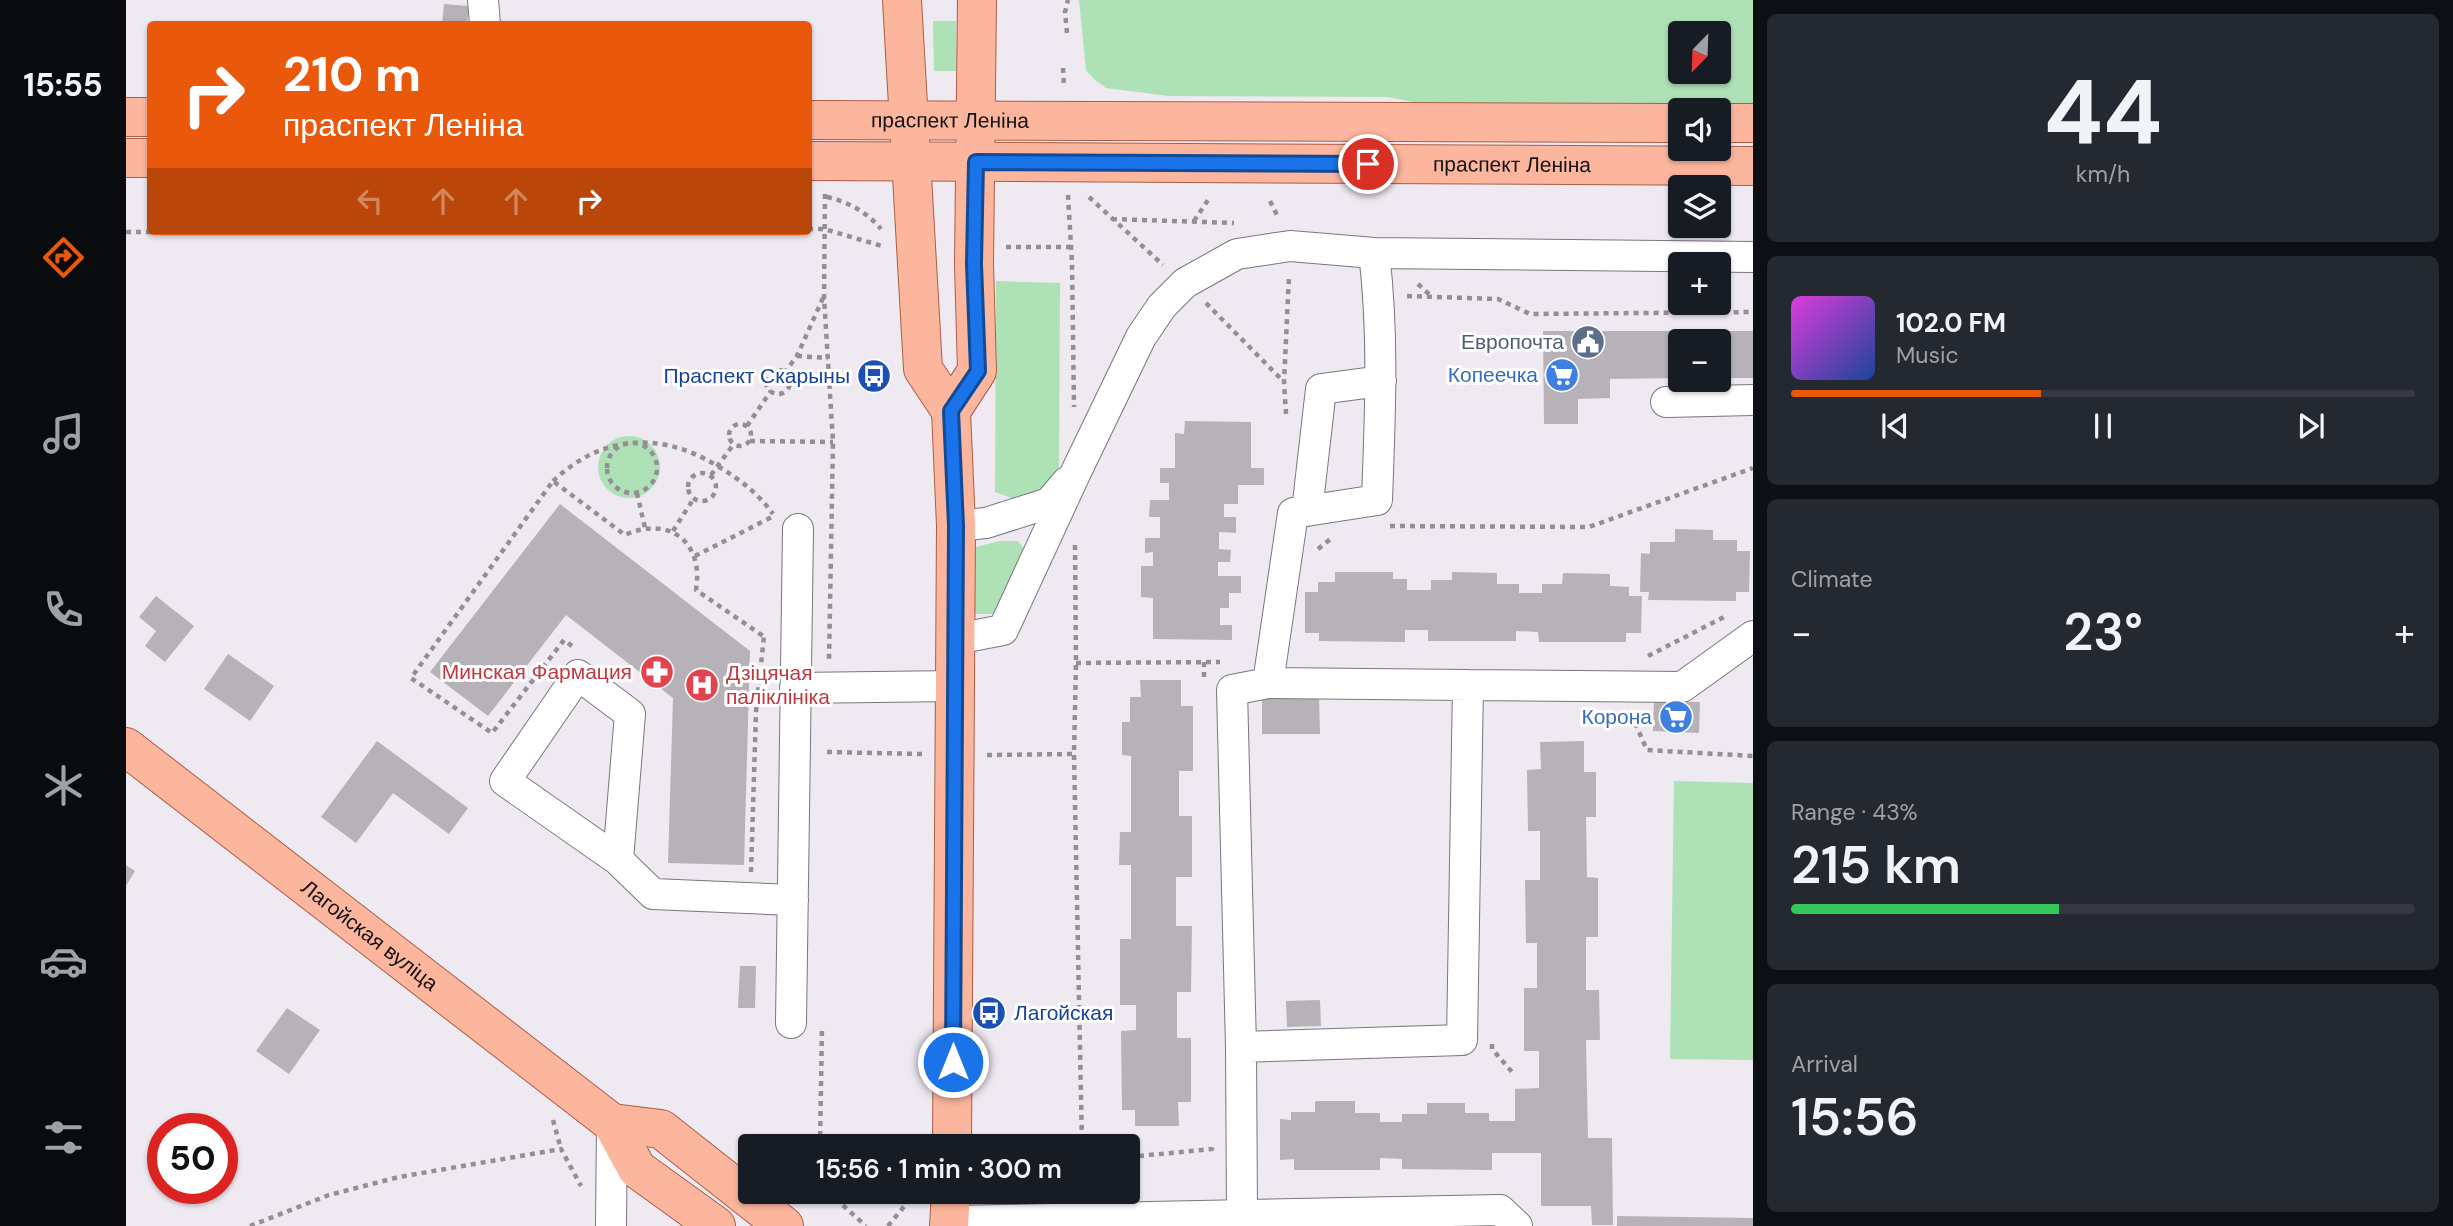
<!DOCTYPE html>
<html lang="en">
<head>
<meta charset="utf-8">
<style>
	:root { --surface:#171b24; --page:#242831; --text:#f1f3f6; --muted:#9ea1a6; --line:#363941; --accent:#ea580c }
	body { margin:0; font-family:"DM Sans",sans-serif; background:var(--page); color:var(--text); height:100vh; display:flex; flex-direction:column; font-size:26px; white-space:nowrap }
	* { box-sizing:border-box; margin:0 }
	p { font-size:23px; color:var(--muted) }
	.icon { flex:none; width:38px; height:38px; fill:none; stroke:currentColor; stroke-width:2; stroke-linecap:round; stroke-linejoin:round }
	.map { position:relative; flex:1; overflow:hidden }
	.sheet { display:flex; flex-direction:column; gap:14px; padding:14px; background:#0d0f14; width:700px }
	.sheet>* { flex:none }
	.top-card { position:absolute; left:21px; top:21px; width:665px; height:214px; border-radius:7px; box-shadow:0 2px 5px #0004; background:#ea580c; color:#fff; overflow:hidden }
	.needle { width:46px; rotate:203deg }
	.buttons { position:absolute; left:1542px; top:21px; display:grid; gap:14px }
	.buttons a { display:grid; place-items:center; width:63px; height:63px; border-radius:7px; background:var(--surface); box-shadow:0 2px 5px #0004; font-size:35px }
	.speed { position:absolute; left:21px; top:1113px; display:flex; gap:14px; font-size:35px; font-weight:700; text-align:center }
	.speed>* { display:grid; place-content:center; width:91px; height:91px; border-radius:50%; background:var(--surface); box-shadow:0 2px 5px #0004; line-height:1 }
	.speed .limit { border:10px solid #d22; background:#fff; color:#111 }
	.pin { position:absolute; display:grid; place-items:center; width:60px; height:60px; color:#fff; margin:-30px; border:4px solid #fff; border-radius:50%; box-shadow:0 2px 7px #0007 }
	.me { position:absolute; width:77px; margin:-38px; rotate:0deg; stroke-linejoin:round; filter:drop-shadow(0 0 5px #0008) }
	.turn { display:flex; align-items:center; gap:24px; height:147px; padding:0 21px; font-size:32px }
	.turn .icon { width:91px; height:91px; stroke-width:2.5 }
	.turn b { display:block; font-size:49px; line-height:60px }
	.lanes { display:flex; align-items:center; height:66px; padding:0 21px; background:#0003; justify-content:center; gap:35px; direction:ltr }
	.lanes .off { opacity:.35 }
	.big { font-size:52px; font-weight:600; line-height:1.1 }
	.sheet .tile { flex:1; display:flex; flex-direction:column; justify-content:center; gap:10px; min-width:0; padding:0 24px; border-radius:10px; background:var(--page) }
	.sheet .dial { align-items:center; gap:0 }
	.dial b { font-size:91px; line-height:1 }
	.song { display:flex; align-items:center; gap:21px }
	.cover { width:84px; height:84px; border-radius:10px; background:linear-gradient(135deg,hsl(300 70% 55%),hsl(220 70% 35%)) }
	.played { height:7px; border-radius:4px; background:linear-gradient(90deg,var(--accent) 40%,var(--line) 40%) }
	.keys { display:flex; justify-content:space-around; direction:ltr }
	.heat { display:flex; justify-content:space-between; align-items:center; font-size:38px; direction:ltr }
	.charge { height:10px; border-radius:5px; background:linear-gradient(90deg,#34c759 43%,var(--line) 0) }
	.trip { position:absolute; left:612px; top:1134px; width:402px; height:70px; border-radius:7px; background:var(--surface); box-shadow:0 2px 5px #0004; font-weight:600; line-height:70px; text-align:center }
	main { display:flex; flex:1; min-height:0 }
	.tabs { display:flex; flex-direction:column; width:126px; justify-content:space-around; align-items:center; background:#090b0e; color:var(--muted) }
	.tabs .icon { width:49px; height:49px }
	.tabs .current { color:var(--accent) }
	.tabs b { font-size:32px; color:var(--text) }
	.map>svg:first-child { display:block }
	.green { fill:#afe1b7; fill-rule:evenodd }
	.building { fill:#b7b1b8 }
	.lines { fill:none; stroke-linecap:round; stroke-linejoin:round }
	.minor-casing { stroke:#7b767d; stroke-width:32 }
	.major-casing { stroke:#ab5d44; stroke-width:40 }
	.path { stroke:#938f95; stroke-width:4.5; stroke-dasharray:5 5; stroke-linecap:butt }
	.minor { stroke:#fff; stroke-width:30 }
	.major { stroke:#fdb69e; stroke-width:38 }
	.route-casing { stroke:#114b97; stroke-width:18 }
	.route { stroke:#1a73e8; stroke-width:12 }
	.labels { text-anchor:middle; dominant-baseline:central; stroke-width:6; stroke-linejoin:round; paint-order:stroke }
	.street-label { font-size:21px; fill:#141215; stroke:#fff }
	.service-label { font-size:21px; fill:#4e5e75; stroke:#fff; text-anchor:end }
	.shop-label { font-size:21px; fill:#366cbe; stroke:#fff; text-anchor:end }
	.transit-label { font-size:21px; fill:#164399; stroke:#fff; text-anchor:end }
	.health-label { font-size:21px; fill:#be3a42; stroke:#fff; text-anchor:end }
</style>
</head>
<body>
<main>
<nav class="tabs">
<b>15:55</b>
<svg class="icon current" aria-label="directions" viewBox="0 0 24 24"><path d="M12 3l9 9-9 9-9-9zM9 14v-3h6M13 9l2 2-2 2"/></svg>
<svg class="icon" aria-label="music" viewBox="0 0 24 24"><path d="M9 18V5l10-2v13"/><circle cx="6" cy="18" r="3"/><circle cx="16" cy="16" r="3"/></svg>
<svg class="icon" aria-label="phone" viewBox="0 0 24 24"><path d="M5 4h4l2 5-3 2q2 4 5 5l2-3 5 2v4C11 20 4 13 5 4z"/></svg>
<svg class="icon" aria-label="climate" viewBox="0 0 24 24"><path d="M12 3v18M4 7l16 10M4 17L20 7"/></svg>
<svg class="icon" aria-label="car" viewBox="0 0 24 24"><path d="M5 17H2v-5l4-1 3-4h7l3 4 3 1v5h-3M9 17h6M6 11h13"/><circle cx="7" cy="17" r="2"/><circle cx="17" cy="17" r="2"/></svg>
<svg class="icon" aria-label="filters" viewBox="0 0 24 24"><path d="M4 7h16M4 17h16"/><circle cx="9" cy="7" r="2"/><circle cx="15" cy="17" r="2"/></svg>
</nav>
<div class="map">
<svg width="1627" height="1226" viewBox="0 0 1627 1226">
	<rect width="100%" height="100%" fill="#efe9f1"/>
	<path class="green" d="M953 0H1627V119L1592 110 1365 118 1262 97 1043 96 980 88 968 79 960 70ZM1554 33H1592V72H1554Z
		M807 21H830V71H808Z
		M870 281 934 283 933 473 923 490 894 501 869 492Z
		M472 467a31 31 0 1 1 62 0a31 31 0 1 1-62 0Z
		M873 541H892L901 552 876 601 866 614H847L846 548Z
		M1548 781 1627 783V1060L1544 1059Z"/>
	<path class="building" d="M318 4 343 6 341 24H316Z
		M1417 331H1627V378H1592V341H1554V378L1484 379V398L1452 399V424H1418Z
		M1059 421 1125 422V468H1138V485H1112V504H1098V517H1110V533L1093 532V549L1105 550 1104 562H1092V576H1115V593H1103V608H1094V625H1106V640L1027 639V598L1015 597V566H1027V552L1019 553V538H1034V517H1023L1024 500H1043V483H1034V468H1049V433L1058 434Z
		M434 504 624 651 618 865 542 863 547 698 440 615 362 716 304 672Z
		M1549 529 1587 530V540H1611V551H1624L1623 592H1610V601L1522 600 1523 592H1514L1515 553 1524 554V542H1549Z
		M1209 572H1267V579H1281V590H1305V580H1326V572L1371 573V584H1393V593H1416V584H1436L1437 573 1484 574V586L1503 587V596H1516L1515 633H1500V642H1413L1412 632 1390 631V641H1302V630H1279V642L1193 641V633H1179V592H1192V582H1209Z
		M30 596 68 626 39 662 19 646 30 631 13 617Z
		M102 654 148 686 124 721 78 689Z
		M1014 680H1055V706H1067V771H1053V816H1066V877H1050V926H1066L1065 992H1051V1038H1065V1102H1052L1053 1126H1009V1110H996L995 1031 1010 1030V1005H994V939H1005V865H993L994 832H1005V756L996 755V722H1004V697H1015Z
		M1136 697H1193L1194 734H1136Z
		M1528 701 1574 702 1573 733 1527 731Z
		M251 741 342 808 323 834 267 793 230 843 195 817Z
		M1458 741V772H1470V817H1460L1461 877 1472 878V937H1460V990H1473L1474 1040H1460L1462 1138H1486L1487 1225H1466L1465 1206H1415V1153H1366V1170L1276 1169V1159L1254 1158V1170H1168V1159L1154 1160V1119L1165 1120V1112H1189V1101H1229V1113H1254V1122H1276V1114H1301V1103H1339V1113H1363V1121H1389V1089L1413 1088V1051H1398V988H1411V943H1400L1399 880H1414V831H1402L1401 770 1415 769 1414 742Z
		M0 865 9 871 0 886Z
		M614 966H630L629 1008H612Z
		M1194 1000 1195 1026 1161 1027 1160 1001Z
		M161 1008 194 1030 163 1074 130 1051Z
		M1491 1216 1627 1218V1226H1491Z"/>
	<g class="lines">
		<g class="minor-casing">
			<path id="minor" d="M357 0 359 24
				M1540 402 1627 400
				M1181 511 1195 389 1255 381
				M830 526 860 523 923 503 941 482
				M830 639 877 630 949 474 1015 337 1036 306 1059 283 1111 254 1164 246 1248 253 1627 257
				M1142 683 1342 685
				M669 688 830 686
				M492 860 379 781 452 675 504 714 492 860 527 894 667 900
				M665 1023 672 529
				M1115 1047 1336 1040 1342 685 1556 687 1627 636
				M1116 1214 1115 1047 1106 690 1142 683 1167 513 1251 500C1254 417 1258 335 1248 253
				M824 1221 1374 1210 1391 1226
				M485 1226 486 1124"/>
		</g>
		<g class="major-casing">
			<g id="major">
				<path d="M776 0 797 369 825 411"/>
				<path d="M0 117H24"/>
				<path id="s1" d="M682 120 1554 123"/>
				<path d="M1592 123H1627"/>
				<path d="M0 158H24"/>
				<path id="s2" d="M682 161 1627 166"/>
				<path id="s3" d="M0 747 486 1123 511 1169 590 1226"/>
				<path d="M486 1123 535 1129 658 1226"/>
				<path d="M826 1146 830 526 825 411 851 371 848 264 851 0"/>
				<path d="M823 1226 825 1192"/>
			</g>
		</g>
		<path class="path" d="M941 33 939 12 942 0
			M937 68 938 87
			M699 194 698 297 707 442 703 661
			M942 195 946 263 948 407
			M701 197C722 202 741 212 755 229
			M963 197 1037 265
			M1144 201 1153 219
			M986 219 1108 223
			M1068 221 1082 200
			M682 229H698L756 246
			M0 232 229 231
			M880 247H945
			M1292 284 1306 297
			M1281 296 1372 299 1404 314 1627 312
			M1080 303 1158 382
			M671 356 702 358
			M640 382a12 12 0 1 1 24 0a12 12 0 1 1-24 0Z
			M658 373 671 356 697 298
			M1160 414 1158 382 1163 276
			M603 435a11 11 0 1 1 22 0a11 11 0 1 1-22 0Z
			M621 426 645 391
			M624 441 707 442
			M481 468a25 25 0 1 1 50 0a25 25 0 1 1-50 0Z
			M562 487a14 14 0 1 1 28 0a14 14 0 1 1-28 0Z
			M585 475 607 445
			M427 481C476 435 533 431 590 465 613 479 631 492 647 514
			M511 493 519 528
			M1264 526 1463 527 1627 468
			M547 531 568 498
			M949 545 950 663 948 754 956 1146
			M1192 549 1207 537
			M569 556 646 517
			M446 646 438 640 366 733 285 678 427 481 499 535C543 515 578 542 570 590L640 638
			M1522 656 1598 617
			M1078 662V678
			M950 663 1094 662
			M1505 714 1521 750 1627 756
			M701 752 796 754
			M861 755 948 754
			M625 872 630 712 638 636
			M1366 1044V1049L1386 1072
			M427 1120 435 1149
			M694 1146 696 1026
			M1003 1157 1086 1149V1145
			M702 1192 740 1226
			M124 1226 203 1195 273 1177 435 1149 455 1186
			M762 1226 790 1192"/>
		<use href="#minor" class="minor"/>
		<use href="#major" class="major"/>
	</g>
	<g class="lines">
		<g class="route-casing">
			<path id="route" d="M827 1062 830 526 825 411 852 371 848 264 850 162 1242 164"/>
		</g>
		<use href="#route" class="route"/>
	</g>
	<defs>
		<g id="civic-disc" transform="scale(1.75)"><circle r="9.5" fill="#5c6f8a" stroke="#fff"/><path d="M-.6-6.5H3V-4.5H.6V-3L4-1V1h2V6H-6V1h2V-1L-.6-3ZM-1.2 2.5V6h2.4V2.5Z" fill="#fff"/></g>
		<g id="supermarket-disc" transform="scale(1.75)"><circle r="9.5" fill="#3f7fe0" stroke="#fff"/><path d="M-6-5.5h2.5l.6 2H6L4.5 2H-2.5L-4.4-4H-6ZM-1.5 3.2a1.3 1.3 0 1 0 .1 0ZM3 3.2a1.3 1.3 0 1 0 .1 0Z" fill="#fff"/></g>
		<g id="bus-disc" transform="scale(1.75)"><circle r="9.5" fill="#1a4fb4" stroke="#fff"/><path d="M-5-6H5V4H4V6H2V4H-2V6H-4V4H-5ZM-3.5-4V0h7V-4ZM-3.5 1.2v1.5H-2V1.2ZM2 1.2v1.5H3.5V1.2Z" fill="#fff"/></g>
		<g id="pharmacy-disc" transform="scale(1.75)"><circle r="9.5" fill="#e0444e" stroke="#fff"/><path d="M-2-6h4v4h4v4h-4v4h-4v-4h-4v-4h4Z" fill="#fff"/></g>
		<g id="hospital-disc" transform="scale(1.75)"><circle r="9.5" fill="#e0444e" stroke="#fff"/><path d="M-5-5h3v3.5h4V-5h3V5h-3V1.5h-4V5h-3Z" fill="#fff"/></g>
	</defs>
	<g fill-rule="evenodd">
		<use href="#civic-disc" x="1462" y="342"/>
		<use href="#supermarket-disc" x="1436" y="375"/>
		<use href="#bus-disc" x="748" y="376"/>
		<use href="#pharmacy-disc" x="531" y="672"/>
		<use href="#hospital-disc" x="576" y="685"/>
		<use href="#supermarket-disc" x="1550" y="717"/>
		<use href="#bus-disc" x="863" y="1013"/>
	</g>
	<g class="labels">
		<g class="street-label">
			<text stroke="none"><textPath href="#s1" startOffset="142">праспект Леніна</textPath></text>
			<text stroke="none"><textPath href="#s2" startOffset="704">праспект Леніна</textPath></text>
			<text stroke="none"><textPath href="#s3" startOffset="308">Лагойская вуліца</textPath></text>
		</g>
		<g class="service-label">
			<text x="1438" y="342">Европочта</text>
		</g>
		<g class="shop-label">
			<text x="1412" y="375">Копеечка</text>
			<text x="1526" y="717">Корона</text>
		</g>
		<g class="transit-label">
			<text x="724" y="376">Праспект Скарыны</text>
			<text x="888" y="1013" text-anchor="start">Лагойская</text>
		</g>
		<g class="health-label">
			<text x="506" y="672">Минская Фармация</text>
			<text x="600" y="673" text-anchor="start">Дзіцячая<tspan x="600" dy="24">паліклініка</tspan></text>
		</g>
	</g>
</svg>
<div class="buttons">
<a><svg class="needle" viewBox="-14 -14 28 28"><path d="M0-13l5 13h-10z" fill="#e53935"/><path d="M0 13l5-13h-10z" fill="#9ea1a6"/></svg></a>
<a><svg class="icon" aria-label="sound" viewBox="0 0 24 24"><path d="M4 9h4l5-4v14l-5-4H4zM17 9q2 3 0 6"/></svg></a>
<a><svg class="icon" aria-label="layers" viewBox="0 0 24 24"><path d="M12 4l9 5-9 5-9-5zM3 14l9 5 9-5"/></svg></a>
<a>+</a>
<a>−</a>
</div>
<div class="speed"><div class="limit">50</div></div>
<div class="pin" style="left:1242px;top:164px;background:#d93025"><svg class="icon" aria-label="arrive" viewBox="0 0 24 24"><path d="M6 21V4h12l-3 4 3 4H6"/></svg></div>
<svg class="me" style="left:827px;top:1062px" viewBox="-20 -20 40 40"><circle r="17" fill="#1a73e8" stroke="#fff" stroke-width="3"/><path d="M0-11L8 9 0 5-8 9z" fill="#fff"/></svg>
<div class="trip">15:56 · 1 min · 300 m</div>
<div class="top-card">
<div class="turn"><svg class="icon" aria-label="right" viewBox="0 0 24 24"><path d="M7 20v-9h11M14 6l5 5-5 5"/></svg><div><b>210 m</b>праспект Леніна</div></div>
<div class="lanes"><svg class="icon off" aria-label="left" viewBox="0 0 24 24"><path d="M17 20v-9H6M10 6l-5 5 5 5"/></svg><svg class="icon off" aria-label="ahead" viewBox="0 0 24 24"><path d="M12 20V5M6 11l6-6 6 6"/></svg><svg class="icon off" aria-label="ahead" viewBox="0 0 24 24"><path d="M12 20V5M6 11l6-6 6 6"/></svg><svg class="icon" aria-label="right" viewBox="0 0 24 24"><path d="M7 20v-9h11M14 6l5 5-5 5"/></svg></div>
</div>
</div>
<section class="sheet">
<div class="tile dial"><b>44</b><p>km/h</p></div>
<div class="tile">
<div class="song"><i class="cover"></i><div><b>102.0 FM</b><p>Music</p></div></div>
<div class="played"></div>
<div class="keys"><svg class="icon" aria-label="previous" viewBox="0 0 24 24"><path d="M18 5L8 12l10 7zM5 5v14"/></svg><svg class="icon" aria-label="pause" viewBox="0 0 24 24"><path d="M8 5v14M16 5v14"/></svg><svg class="icon" aria-label="next" viewBox="0 0 24 24"><path d="M6 5l10 7-10 7zM19 5v14"/></svg></div>
</div>
<div class="tile"><p>Climate</p>
<div class="heat"><a>−</a><b class="big">23°</b><a>+</a></div>
</div>
<div class="tile"><p>Range · 43%</p><b class="big">215 km</b><div class="charge"></div></div>
<div class="tile"><p>Arrival</p><b class="big">15:56</b></div>
</section>
</main>
</body>
</html>
